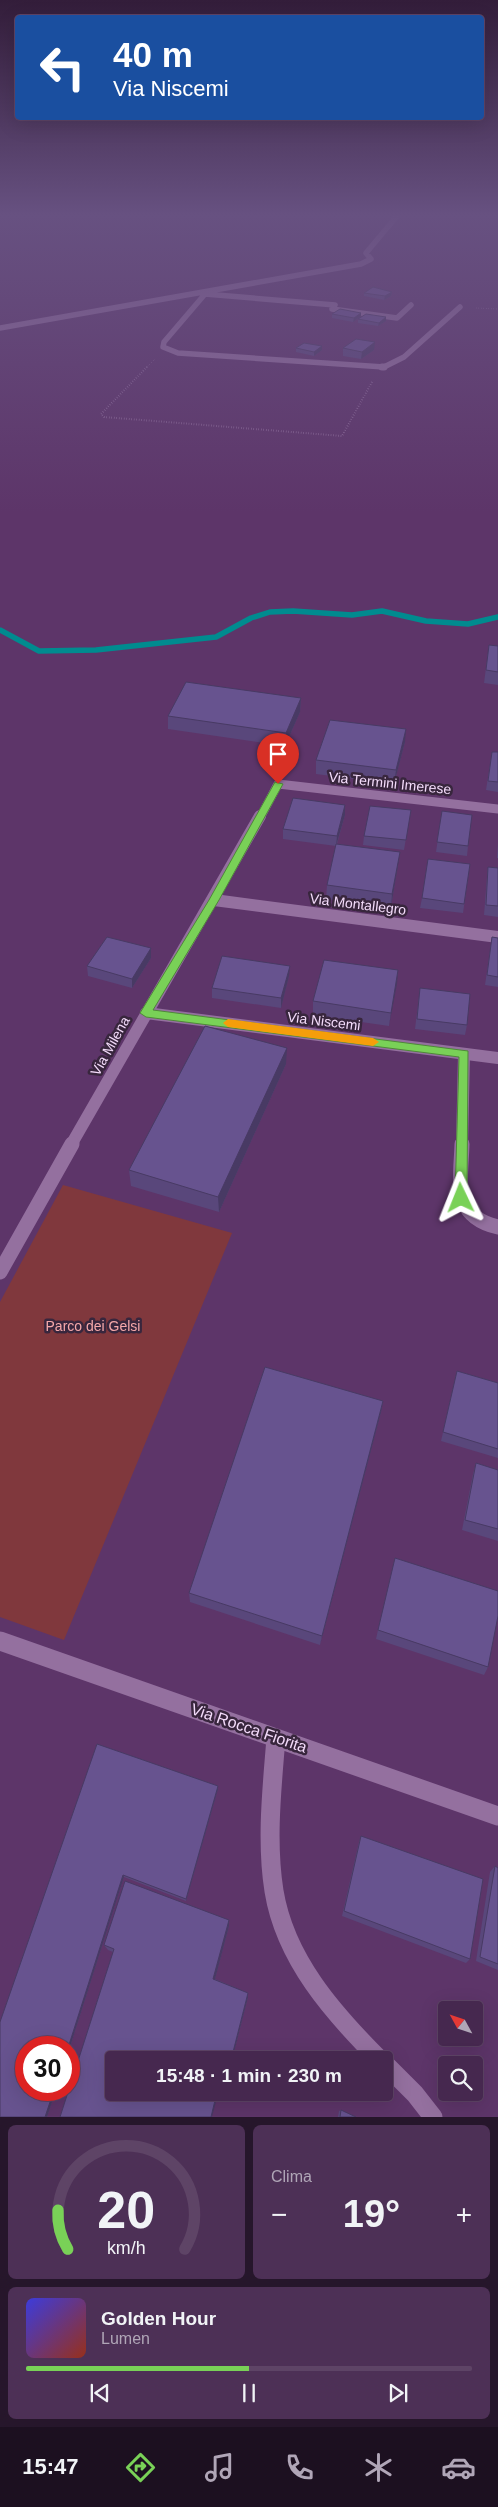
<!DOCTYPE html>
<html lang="it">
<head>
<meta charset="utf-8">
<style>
	:root { --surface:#46284f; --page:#4d3056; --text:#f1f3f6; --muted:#b0a6b7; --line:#5e4466; --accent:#79d157 }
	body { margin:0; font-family:Arial,sans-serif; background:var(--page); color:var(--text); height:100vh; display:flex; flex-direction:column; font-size:19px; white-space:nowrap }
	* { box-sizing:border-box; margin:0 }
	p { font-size:16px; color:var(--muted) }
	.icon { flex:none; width:28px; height:28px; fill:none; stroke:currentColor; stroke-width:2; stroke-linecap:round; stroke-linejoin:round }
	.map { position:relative; height:2117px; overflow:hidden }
	.sheet { display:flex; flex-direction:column; gap:8px; padding:8px; background:#26162b; flex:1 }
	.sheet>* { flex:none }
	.banner { position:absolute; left:15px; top:15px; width:469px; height:105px; border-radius:5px; box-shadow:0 5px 20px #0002,0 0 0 1px var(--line); background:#1a4fa0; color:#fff; overflow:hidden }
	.needle { width:32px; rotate:310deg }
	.controls { position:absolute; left:438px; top:2001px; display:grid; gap:10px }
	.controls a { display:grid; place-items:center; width:45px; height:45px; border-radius:5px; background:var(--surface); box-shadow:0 5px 20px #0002,0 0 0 1px var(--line); font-size:25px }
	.speed { position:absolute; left:15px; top:2036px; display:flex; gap:10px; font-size:25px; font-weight:700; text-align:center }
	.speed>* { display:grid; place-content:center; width:65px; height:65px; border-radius:50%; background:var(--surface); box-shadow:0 5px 20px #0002,0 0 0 1px var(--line); line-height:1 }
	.speed .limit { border:8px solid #d22; background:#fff; color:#111 }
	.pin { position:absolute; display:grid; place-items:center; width:42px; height:42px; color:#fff; margin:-51px -21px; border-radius:50% 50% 50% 0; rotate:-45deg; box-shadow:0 0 5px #0007 }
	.pin .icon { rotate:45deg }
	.me { position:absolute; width:55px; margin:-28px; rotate:358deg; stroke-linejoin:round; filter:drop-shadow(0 0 4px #0008) }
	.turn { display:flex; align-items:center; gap:18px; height:105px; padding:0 15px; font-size:22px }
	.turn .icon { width:65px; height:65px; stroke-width:2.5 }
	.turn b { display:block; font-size:35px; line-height:42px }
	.big { font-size:38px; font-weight:600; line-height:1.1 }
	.sheet .card { flex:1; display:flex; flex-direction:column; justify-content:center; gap:8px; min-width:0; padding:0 18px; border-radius:8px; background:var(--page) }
	.sheet .dial { align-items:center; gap:0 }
	.dial svg { height:130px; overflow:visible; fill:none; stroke:var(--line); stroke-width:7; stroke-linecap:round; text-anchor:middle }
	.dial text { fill:var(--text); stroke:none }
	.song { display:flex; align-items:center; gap:15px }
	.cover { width:60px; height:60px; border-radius:8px; background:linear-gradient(135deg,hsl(240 70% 55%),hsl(10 70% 35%)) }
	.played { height:5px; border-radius:2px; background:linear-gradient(90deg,var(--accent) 50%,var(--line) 50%) }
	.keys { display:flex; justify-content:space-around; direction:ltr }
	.heat { display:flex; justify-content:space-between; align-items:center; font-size:28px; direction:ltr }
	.sheet .tiles { flex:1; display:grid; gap:8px; grid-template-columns:1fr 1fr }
	.card:last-child { grid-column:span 2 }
	.trip { position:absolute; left:105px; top:2051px; width:288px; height:50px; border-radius:5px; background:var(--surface); box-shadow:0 5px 20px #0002,0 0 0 1px var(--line); font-weight:600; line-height:50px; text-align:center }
	.tab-bar { display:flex; height:80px; justify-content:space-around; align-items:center; background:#1c1020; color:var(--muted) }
	.tab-bar .icon { width:35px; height:35px }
	.tab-bar .active { color:var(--accent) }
	.tab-bar b { font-size:22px; color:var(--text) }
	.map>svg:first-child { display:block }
	.green { fill:#80383d }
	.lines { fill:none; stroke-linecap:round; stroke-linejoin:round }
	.stream { stroke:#008b8f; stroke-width:5.5 }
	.path-far1 { stroke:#9f7ea9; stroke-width:1; stroke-dasharray:0.5 2; stroke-linecap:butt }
	.path { stroke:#9f7ea9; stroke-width:2; stroke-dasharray:0.5 2; stroke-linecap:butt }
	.minor-far5 { stroke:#94709f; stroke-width:5.5 }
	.minor-far4 { stroke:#94709f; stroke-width:7 }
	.minor-far3 { stroke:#94709f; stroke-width:9 }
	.minor-far2 { stroke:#94709f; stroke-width:12 }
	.minor-far1 { stroke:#94709f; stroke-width:15 }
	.minor { stroke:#94709f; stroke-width:19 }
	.wall { fill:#59477b }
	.shaded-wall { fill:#483a64 }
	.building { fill:#67538f; stroke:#483a64 }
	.route { fill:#79d157; stroke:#4f8839 }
	.slow { fill:#f59e0b }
	.labels { text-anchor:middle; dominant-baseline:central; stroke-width:5; stroke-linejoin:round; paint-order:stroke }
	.street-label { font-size:14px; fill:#f3dbfa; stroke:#38263d }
	.park-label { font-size:14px; fill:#f6a8aa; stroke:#38263d }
	.near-street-label { font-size:16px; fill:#f3dbfa; stroke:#38263d }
</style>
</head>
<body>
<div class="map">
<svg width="498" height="2117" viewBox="0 0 498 2117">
	<rect width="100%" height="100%" fill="#5d3569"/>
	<path class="green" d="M63 1185 232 1233 64 1640 0 1617V1302Z"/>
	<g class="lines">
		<path class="stream" d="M0 630 39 651 96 650 216 637 251 618 270 612 293 611 352 615 382 611 426 621 468 624 498 617"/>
		<path class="path-far1" d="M476 308 498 309
			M146 368 155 359"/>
		<path class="path" d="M147 367 101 414 104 417 342 436 372 382"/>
		<path class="minor-far5" d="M411 305 397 318 332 309 335 305 205 294 164 342 163 347 178 353 384 367 404 357 460 307
			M0 328 361 264 371 259 366 253 397 216"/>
		<path class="minor-far4" d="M382 367H384"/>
		<path class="minor-far3" d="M260 818 278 784 498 809"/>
		<path class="minor-far2" d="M214 900 498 937
			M146 1013 498 1058
			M71 1145 260 816
			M462 1145 464 1054"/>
		<path class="minor-far1" d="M462 1144C461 1181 451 1216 498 1227
			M0 1272 72 1144"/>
		<path class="minor" d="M0 1641 498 1816
			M276 1738C272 1788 266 1841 274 1891 285 1959 333 2013 380 2060
			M384 2063 415 2094 433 2117"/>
	</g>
	<path class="wall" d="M392 292 391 296 384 300 364 296V293Z
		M361 313V316L353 322 332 318V314Z
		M358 319 386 321 378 326 358 323Z
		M296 348 322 350 314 356 296 352Z
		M343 348 374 350 361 359 343 356Z
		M489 645 498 646V685L484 683Z
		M301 698 300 712 285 746 168 729V716Z
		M405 742 394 784 316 774V760Z
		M492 752H498V792L486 790Z
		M345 805V815L337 844 398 865 391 907 326 899 327 885 336 846 283 839V829Z
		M442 811 468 846 467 856 436 852Z
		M409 820 404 850 363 845 364 836Z
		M498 843V858H497Z
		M470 864 463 913 420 908 422 898Z
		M488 867 498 868V917L484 915 487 876Z
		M492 937 498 938V987L485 985Z
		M151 948V958L132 988 88 976 87 966Z
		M398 970 389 1026 313 1015V1001Z
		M289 976 281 1008 212 998V988Z
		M420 988 467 1025 465 1035 415 1029Z
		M286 1064 219 1212 131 1186 129 1170Z
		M457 1371 498 1383V1458L441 1441Z
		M383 1401 381 1412 320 1645 190 1602 189 1593Z
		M476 1463 498 1470V1541L462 1530 473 1474Z
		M378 1630 488 1667 484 1675 376 1639Z
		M97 1744 218 1786V1789L186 1901 124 1877 69 2050V2048L26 2090H56L47 2117H0Z
		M361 1836 470 1959 466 1963 342 1916 359 1842Z
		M495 1866 498 1868V1970L476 1961 490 1872Z
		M229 1920V1926L215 1979 248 1993V1997L232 2060H196L191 2058V2060H114L218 2094 60 2117 113 1952 108 1950 104 1945Z
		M341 2110 356 2117H338L339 2111Z"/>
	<path class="shaded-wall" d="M392 292 391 296 384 300 385 296Z
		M361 313V316L353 322 354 318Z
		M386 317V321L378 326 379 323Z
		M375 342 374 350 361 359 362 352Z
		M322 346V350L314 356V352Z
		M301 698 300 712 285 746 286 733Z
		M406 729 405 742 394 784 396 770Z
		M345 805V815L336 846 337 836Z
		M400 852 398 865 391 907 392 894Z
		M151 948V958L132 988V979Z
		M290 966 289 976 281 1008V998Z
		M398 970 397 984 389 1026 391 1013Z
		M287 1048 286 1064 219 1212 218 1197Z
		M383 1401 381 1412 320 1645 322 1636Z
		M218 1786V1789L186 1901V1899Z
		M123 1875 124 1877 69 2050V2048H68Z
		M229 1920V1926L214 1983 213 1979Z
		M248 1993V1997L232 2060H231Z
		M54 2090H56L47 2117H45Z
		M217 2092 218 2094 212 2117H211Z"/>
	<path class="building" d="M373 287 392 292 385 296 364 293Z
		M340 309 361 313 354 318 332 314Z
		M366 314 386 317 379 323 358 319Z
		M356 339 375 342 362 352 343 348Z
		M304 343 322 346 314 352 296 348Z
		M489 645 498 646V672L486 670Z
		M186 682 301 698 286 733 168 716Z
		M330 720 406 729 396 770 316 760Z
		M492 752H498V782L488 781Z
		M293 798 345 805 337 836 283 829Z
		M370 806 411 810 406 840 364 836Z
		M442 811 472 815 468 846 437 842Z
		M336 844 400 852 392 894 327 885Z
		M428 859 470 864 464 904 422 898Z
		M488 867 498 868V906L486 905Z
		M107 937 151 948 132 979 87 966Z
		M492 937 498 938V977L487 975Z
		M222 956 290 966 281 998 212 988Z
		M324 960 398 970 391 1013 313 1001Z
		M420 988 470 994 467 1025 417 1019Z
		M205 1026 287 1048 218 1197 129 1170Z
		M265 1367 383 1401 322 1636 189 1593Z
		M457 1371 498 1383V1449L443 1432Z
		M476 1463 498 1470V1529L465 1520Z
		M395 1558 498 1591V1616L488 1667 378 1630Z
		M97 1744 218 1786 186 1899 123 1875 68 2048H26V2090H54L45 2117H0V2022Z
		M361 1836 483 1879 470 1959 344 1911Z
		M495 1866 498 1868V1964L480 1957Z
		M125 1881 229 1920 213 1979 248 1993 231 2060H201L190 2055 189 2060H114V2092H217L211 2117H60L114 1949 104 1945Z
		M341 2110 356 2117H340Z"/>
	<linearGradient id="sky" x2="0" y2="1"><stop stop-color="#331d3a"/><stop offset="0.42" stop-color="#675181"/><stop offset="1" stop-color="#675181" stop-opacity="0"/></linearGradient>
	<rect width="498" height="512" fill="url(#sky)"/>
	<path class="route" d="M275 782 283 784 219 900 153 1010 468 1051 467 1198 466 1202H457L455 1198 459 1057 146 1017 140 1013 209 900Z"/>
	<path class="slow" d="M228 1019 373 1038 379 1042 373 1046 228 1027 223 1023Z"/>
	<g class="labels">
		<g class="street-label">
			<text transform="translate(390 783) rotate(6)">Via Termini Imerese</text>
			<text transform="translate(358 904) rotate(7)">Via Montallegro</text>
			<text transform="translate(324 1021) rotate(7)">Via Niscemi</text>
			<text transform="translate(110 1046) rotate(-61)">Via Milena</text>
		</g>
		<g class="park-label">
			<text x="93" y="1326">Parco dei Gelsi</text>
		</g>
		<g class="near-street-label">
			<text transform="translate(249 1728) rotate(19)">Via Rocca Fiorita</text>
		</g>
	</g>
</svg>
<div class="controls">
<a><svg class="needle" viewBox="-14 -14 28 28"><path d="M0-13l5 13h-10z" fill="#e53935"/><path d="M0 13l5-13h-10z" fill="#b0a6b7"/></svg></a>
<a><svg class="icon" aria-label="search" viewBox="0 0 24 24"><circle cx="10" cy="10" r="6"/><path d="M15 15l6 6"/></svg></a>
</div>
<div class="speed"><div class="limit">30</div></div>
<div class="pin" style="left:278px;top:784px;background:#d93025"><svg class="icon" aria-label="arrive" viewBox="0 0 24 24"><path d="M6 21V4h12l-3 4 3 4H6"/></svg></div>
<svg class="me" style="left:461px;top:1198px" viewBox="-20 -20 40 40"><path d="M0-17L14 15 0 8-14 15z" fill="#79d157" stroke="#fff" stroke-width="4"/></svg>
<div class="trip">15:48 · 1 min · 230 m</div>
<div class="banner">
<div class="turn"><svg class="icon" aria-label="left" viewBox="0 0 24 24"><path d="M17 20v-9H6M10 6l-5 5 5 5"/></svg><div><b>40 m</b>Via Niscemi</div></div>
</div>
</div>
<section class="sheet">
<div class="tiles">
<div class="card dial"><svg viewBox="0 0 100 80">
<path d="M14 69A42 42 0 1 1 86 69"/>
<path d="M14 69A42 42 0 0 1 8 45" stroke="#79d157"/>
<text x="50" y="56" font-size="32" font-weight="700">20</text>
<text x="50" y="72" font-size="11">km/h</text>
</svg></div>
<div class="card"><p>Clima</p>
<div class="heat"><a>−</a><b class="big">19°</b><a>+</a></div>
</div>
<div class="card">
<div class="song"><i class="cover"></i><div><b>Golden Hour</b><p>Lumen</p></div></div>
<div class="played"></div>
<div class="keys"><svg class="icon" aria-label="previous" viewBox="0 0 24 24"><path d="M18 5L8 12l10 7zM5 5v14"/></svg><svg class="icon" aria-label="pause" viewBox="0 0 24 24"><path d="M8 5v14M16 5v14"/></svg><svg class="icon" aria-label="next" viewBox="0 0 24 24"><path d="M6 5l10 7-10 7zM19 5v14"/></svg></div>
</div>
</div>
</section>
<nav class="tab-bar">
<b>15:47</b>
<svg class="icon active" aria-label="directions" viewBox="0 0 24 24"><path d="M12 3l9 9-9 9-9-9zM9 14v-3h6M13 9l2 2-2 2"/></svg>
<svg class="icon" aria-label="music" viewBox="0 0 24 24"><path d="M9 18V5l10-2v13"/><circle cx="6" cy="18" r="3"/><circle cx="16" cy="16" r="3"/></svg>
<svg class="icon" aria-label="phone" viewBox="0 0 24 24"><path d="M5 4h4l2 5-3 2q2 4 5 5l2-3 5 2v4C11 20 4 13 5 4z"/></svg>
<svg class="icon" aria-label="climate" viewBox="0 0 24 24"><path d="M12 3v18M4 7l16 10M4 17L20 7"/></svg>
<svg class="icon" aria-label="car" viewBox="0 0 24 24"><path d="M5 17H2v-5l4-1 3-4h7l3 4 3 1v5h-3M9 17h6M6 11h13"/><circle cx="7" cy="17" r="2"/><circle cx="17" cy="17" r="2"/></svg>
</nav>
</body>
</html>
